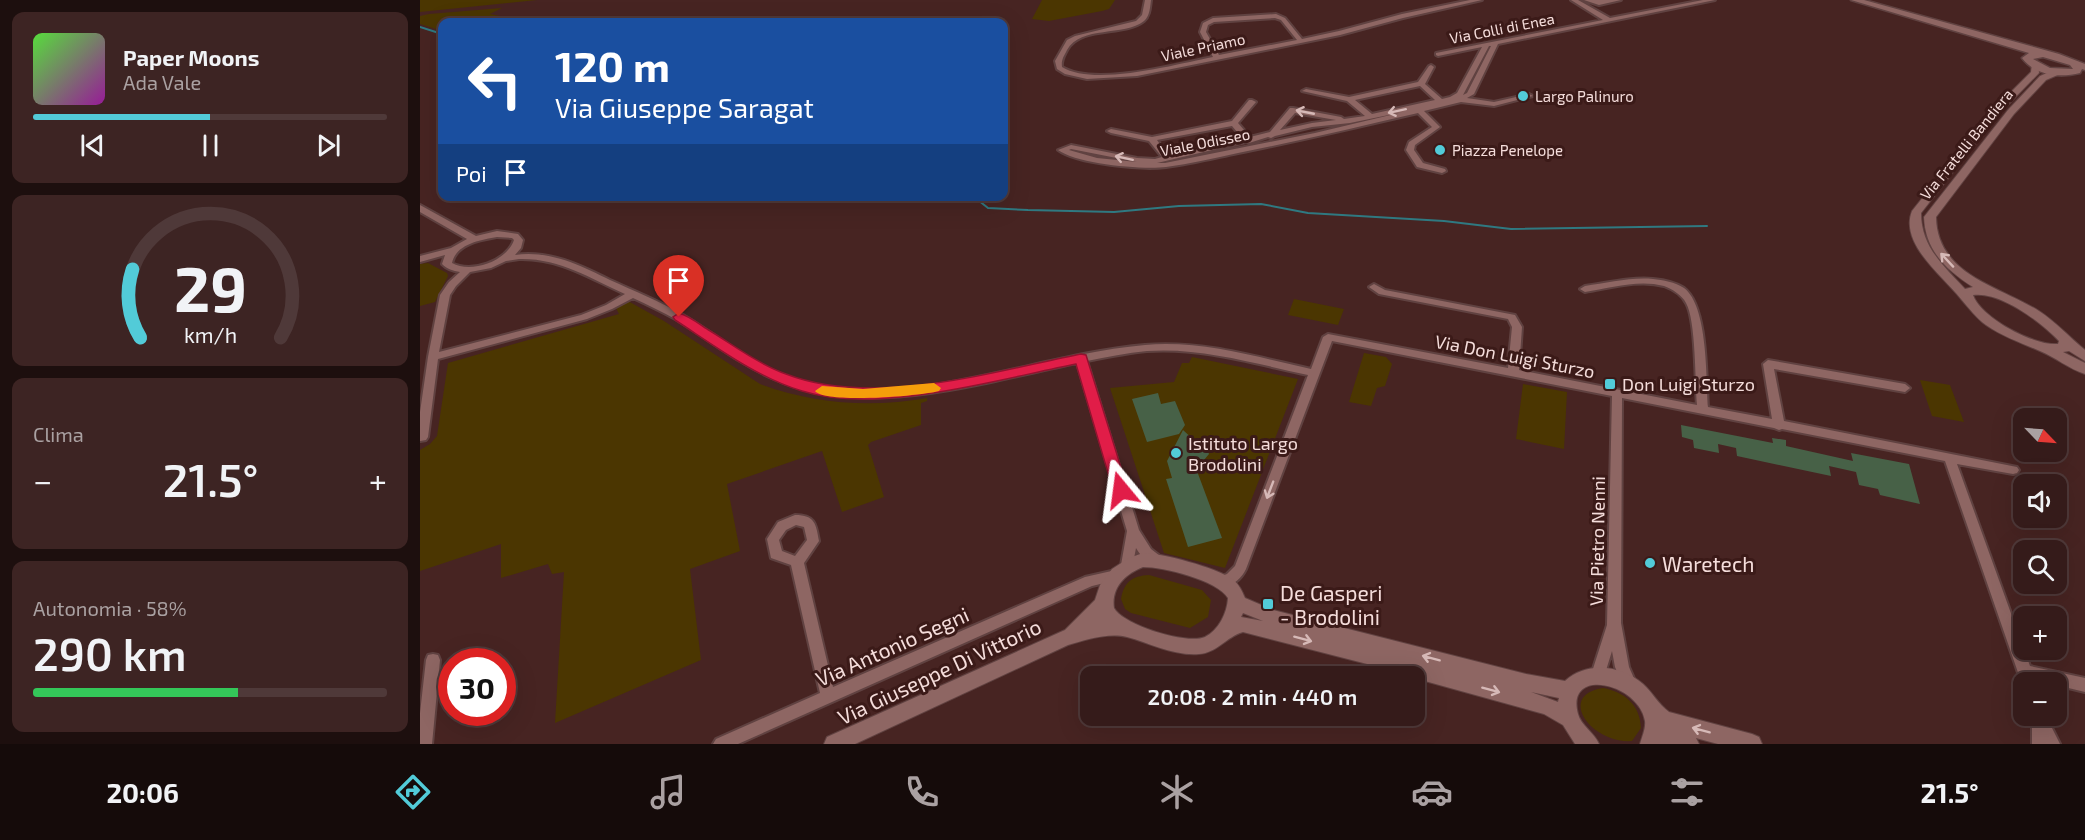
<!DOCTYPE html>
<html lang="it">
<head>
<meta charset="utf-8">
<style>
	:root { --surface:#351b1a; --page:#3d2423; --text:#f1f3f6; --muted:#aaa1a2; --line:#4f3939; --accent:#52cbd8 }
	body { margin:0; font-family:"Exo 2",sans-serif; background:var(--page); color:var(--text); height:100vh; display:flex; flex-direction:column; font-size:22px; white-space:nowrap }
	* { box-sizing:border-box; margin:0 }
	p { font-size:20px; color:var(--muted) }
	.icon { flex:none; width:33px; height:33px; fill:none; stroke:currentColor; stroke-width:2; stroke-linecap:round; stroke-linejoin:round }
	.map { position:relative; flex:1; overflow:hidden }
	.drawer { display:flex; flex-direction:column; gap:12px; padding:12px; background:#1d0f0e; width:420px }
	.drawer>* { flex:none }
	.guide { position:absolute; left:18px; top:18px; width:570px; height:183px; border-radius:12px; box-shadow:0 6px 24px #0002,0 0 0 2px var(--line); background:#1a4fa0; color:#fff; overflow:hidden }
	.needle { width:39px; rotate:115deg }
	.controls { position:absolute; left:1593px; top:408px; display:grid; gap:12px }
	.controls a { display:grid; place-items:center; width:54px; height:54px; border-radius:12px; background:var(--surface); box-shadow:0 6px 24px #0002,0 0 0 2px var(--line); font-size:30px }
	.speed { position:absolute; left:18px; top:648px; display:flex; gap:12px; font-size:30px; font-weight:700; text-align:center }
	.speed>* { display:grid; place-content:center; width:78px; height:78px; border-radius:50%; background:var(--surface); box-shadow:0 6px 24px #0002,0 0 0 2px var(--line); line-height:1 }
	.speed .limit { border:9px solid #d22; background:#fff; color:#111 }
	.pin { position:absolute; display:grid; place-items:center; width:51px; height:51px; color:#fff; margin:-62px -26px; border-radius:50% 50% 50% 0; rotate:-45deg; box-shadow:0 0 6px #0007 }
	.pin .icon { rotate:45deg }
	.me { position:absolute; width:66px; margin:-33px; rotate:344deg; stroke-linejoin:round; filter:drop-shadow(0 0 4px #0008) }
	.turn { display:flex; align-items:center; gap:21px; height:126px; padding:0 18px; font-size:27px }
	.turn .icon { width:78px; height:78px; stroke-width:2.5 }
	.turn b { display:block; font-size:42px; line-height:51px }
	.then { display:flex; align-items:center; height:57px; padding:0 18px; background:#0003; gap:12px; font-size:22px }
	.big { font-size:45px; font-weight:600; line-height:1.1 }
	.drawer .card { flex:1; display:flex; flex-direction:column; justify-content:center; gap:9px; min-width:0; padding:0 21px; border-radius:12px; background:var(--page) }
	.drawer .dial { align-items:center; gap:0 }
	.dial svg { height:156px; overflow:visible; fill:none; stroke:var(--line); stroke-width:7; stroke-linecap:round; text-anchor:middle }
	.dial text { fill:var(--text); stroke:none }
	.song { display:flex; align-items:center; gap:18px }
	.cover { width:72px; height:72px; border-radius:9px; background:linear-gradient(135deg,hsl(110 70% 55%),hsl(300 70% 35%)) }
	.played { height:6px; border-radius:3px; background:linear-gradient(90deg,var(--accent) 50%,var(--line) 50%) }
	.keys { display:flex; justify-content:space-around; direction:ltr }
	.heat { display:flex; justify-content:space-between; align-items:center; font-size:33px; direction:ltr }
	.charge { height:9px; border-radius:4px; background:linear-gradient(90deg,#34c759 58%,var(--line) 0) }
	.trip { position:absolute; left:660px; top:666px; width:345px; height:60px; border-radius:12px; background:var(--surface); box-shadow:0 6px 24px #0002,0 0 0 2px var(--line); font-weight:600; line-height:60px; text-align:center }
	.tabs { display:flex; height:96px; justify-content:space-around; align-items:center; background:#150b0a; color:var(--muted) }
	.tabs .icon { width:42px; height:42px }
	.tabs .current { color:var(--accent) }
	.tabs b { font-size:27px; color:var(--text) }
	main { display:flex; flex:1; min-height:0 }
	.map>svg:first-child { display:block }
	.green { fill:#4b3601 }
	.lines { fill:none; stroke-linecap:round; stroke-linejoin:round }
	.stream { stroke:#2f7981; stroke-width:2 }
	.building { fill:#476147 }
	.minor-casing { stroke:#604241; stroke-width:4 }
	.tertiary-casing { stroke:#604241; stroke-width:2 }
	.secondary-casing { stroke:#604241; stroke-width:3 }
	.minor { fill:#8e6663; fill-rule:evenodd }
	.tertiary { fill:#8e6663; fill-rule:evenodd }
	.secondary { fill:#8e6663; fill-rule:evenodd }
	.oneway { stroke:#d6b9b7 }
	.route { fill:#e11d48; stroke:#92132f; stroke-width:1.5 }
	.slow { fill:#f59e0b }
	.poi-dot { fill:#52cbd8; stroke:#3b1a18; stroke-width:2 }
	.labels { text-anchor:middle; dominant-baseline:central; stroke-width:6; stroke-linejoin:round; paint-order:stroke }
	.far-street-label { font-size:15px; fill:#f5dddb; stroke:#3b1a18 }
	.far-poi-label { font-size:15px; fill:#f5dddb; stroke:#3b1a18; text-anchor:start }
	.street-label { font-size:18px; fill:#f5dddb; stroke:#3b1a18 }
	.poi-label { font-size:18px; fill:#f5dddb; stroke:#3b1a18; text-anchor:start }
	.near-poi-label { font-size:21px; fill:#f5dddb; stroke:#3b1a18; text-anchor:start }
	.near-street-label { font-size:21px; fill:#f5dddb; stroke:#3b1a18 }
</style>
</head>
<body>
<main>
<section class="drawer">
<div class="card">
<div class="song"><i class="cover"></i><div><b>Paper Moons</b><p>Ada Vale</p></div></div>
<div class="played"></div>
<div class="keys"><svg class="icon" aria-label="previous" viewBox="0 0 24 24"><path d="M18 5L8 12l10 7zM5 5v14"/></svg><svg class="icon" aria-label="pause" viewBox="0 0 24 24"><path d="M8 5v14M16 5v14"/></svg><svg class="icon" aria-label="next" viewBox="0 0 24 24"><path d="M6 5l10 7-10 7zM19 5v14"/></svg></div>
</div>
<div class="card dial"><svg viewBox="0 0 100 80">
<path d="M14 69A42 42 0 1 1 86 69"/>
<path d="M14 69A42 42 0 0 1 10 34" stroke="#52cbd8"/>
<text x="50" y="56" font-size="32" font-weight="700">29</text>
<text x="50" y="72" font-size="11">km/h</text>
</svg></div>
<div class="card"><p>Clima</p>
<div class="heat"><a>−</a><b class="big">21.5°</b><a>+</a></div>
</div>
<div class="card"><p>Autonomia · 58%</p><b class="big">290 km</b><div class="charge"></div></div>
</section>
<div class="map">
<svg width="1665" height="744" viewBox="0 0 1665 744">
	<rect width="100%" height="100%" fill="#472422"/>
	<path class="green" d="M0 0H117L0 12Z
		M622 0H695L689 9 682 11 629 21 612 19Z
		M82 8 70 14 80 16 72 22H22V31L0 24V16L9 14Z
		M8 263 27 273 28 276 15 302 0 306V264Z
		M874 299 924 309 918 325 868 315Z
		M206 300 244 321 340 384C394 404 451 408 507 398V401L501 403V425L451 442 448 445 464 497 422 512 402 451 307 484 320 551 270 569 281 660 135 723 144 572 132 574 128 564 81 578V544L0 571V450L10 444 17 436 28 363 199 314 195 306Z
		M944 353 966 357 972 364 965 386 957 388 951 406 929 402Z
		M772 357 878 379 805 568 744 553 690 388 754 382 762 363H769Z
		M1500 380 1530 385 1544 422 1512 416Z
		M1103 384 1147 392 1144 449 1096 439Z
		M729 575 782 590 791 600 788 617 770 628 711 613 705 609 701 599C704 582 712 576 729 575Z
		M1183 688C1205 692 1220 705 1221 728L1212 741C1171 744 1136 695 1183 688Z"/>
	<g class="lines">
		<path class="stream" d="M0 27 22 34
			M553 196 568 208 608 210 694 212 759 206 841 204 888 213 1024 221 1091 229 1287 226"/>
	</g>
	<path class="building" d="M738 393 741 404 755 401 765 425 759 434 727 442 712 399Z
		M1261 425 1353 443 1352 438 1366 440V446L1433 461 1431 453 1489 464 1500 504 1460 495 1458 489 1439 485 1436 472 1409 466 1411 476 1317 456 1316 448 1298 444 1299 453 1274 448 1273 440 1262 437Z
		M763 430 775 441 785 445 789 454 784 460 774 463 802 538 768 547 746 479 752 478 747 461Z"/>
	<g class="lines">
		<g class="minor-casing">
			<path id="minor" d="M725 0H731C730 7 730 16 724 21 704 37 661 25 647 50 644 56 641 60 642 67 674 87 757 64 793 57L780 32 783 23 793 18 856 14 865 18 882 39 919 31 982 14 1050 0H1062L983 18 920 35 717 76 667 79 645 74 637 69 635 61 647 40 655 36 716 21 722 15ZM855 18 861 20 877 40 799 55 786 32 788 25 794 22Z
				M1151 0H1158L1190 18 1283 0H1295L1078 44 1054 94 1047 98 1074 102 1109 94 1113 96 1074 106 1041 102 1004 111 1020 127 995 145 994 150 1003 163 1025 169 1026 171 1022 173 997 167 986 150 989 142 1012 127 998 113C938 127 878 141 818 153 794 158 770 164 746 167 722 170 657 164 638 150L651 145 717 158 735 159 742 157 729 141 691 133 687 131 691 129 732 137 812 121 829 100H832L836 102 818 123 830 137 850 132 870 108H873L921 117 924 119 945 116 927 101 882 91 886 89 929 97 998 82 1009 66 1011 65 1014 67 1005 84 1022 99 1030 97 1037 93 1062 47 1018 56 1016 55V53L1183 20ZM1069 46H1071L1047 93 1043 95ZM1000 86 1015 100 952 114 935 100ZM983 112 895 133 745 163H737L826 142 829 143 848 137 851 138 855 136 892 127 930 123ZM875 113 916 120 892 123 860 130ZM812 126 823 139 748 156 737 140ZM651 149 717 162 677 158 649 150Z
				M1164 0H1201L1179 5Z
				M0 205 56 236 77 231 98 234 103 240 101 248 95 255C129 250 160 265 190 280 214 291 240 301 263 315 305 340 345 376 394 386 500 407 620 354 725 345 781 340 837 357 891 369L903 337 908 334 1088 368 1092 327 1088 319 959 294 949 287 954 284 965 290 1095 315 1102 327 1099 370 1277 405C1275 382 1276 320 1266 303 1262 295 1252 289 1244 286 1219 279 1190 288 1165 292L1160 289 1165 286C1187 283 1211 277 1233 279 1243 280 1255 282 1264 288 1288 306 1286 378 1288 407L1352 419 1343 364 1348 360 1485 384 1490 388 1485 392 1354 369 1364 421 1597 467 1599 470 1597 473 1593 474 1537 464 1610 666 1665 678V692L1636 685V682L1615 681V682H1604L1603 687 1525 461 1362 429 1359 430 1354 428 1202 398 1201 623 1209 667 1216 683 1214 688 1209 690 1204 688 1195 667 1192 651 1183 680 1178 682 1173 680 1171 675 1187 625 1192 396 912 341 826 569C821 579 811 589 799 585L797 581 799 577 807 574 815 566 888 375C836 364 781 347 727 351 707 353 687 357 667 361L719 530 731 549 740 556 741 560 740 564C729 568 721 556 716 548L712 569 707 570 702 569 701 565 707 531 657 363C563 382 446 421 354 379 319 364 290 340 257 320 243 312 228 305 213 298L192 309 167 319 18 359 8 437 6 440 0 441V412L8 357 20 295 29 282 40 272C33 271 27 269 22 264L25 255 0 262V256L31 248 47 239 0 212ZM77 237 92 238 94 240C87 261 51 274 32 263 36 244 60 240 77 237ZM99 259C140 258 169 278 205 294L186 305 161 315 19 352 30 295 36 286 50 272 71 268 86 261Z
				M375 515C395 515 396 524 399 541L384 563 413 687 665 577 696 570 701 571 703 575 701 579 672 586 318 744H293L296 739 400 693 371 565 351 558 347 539 358 522ZM376 525 384 527 387 540 375 556 362 551 359 540 366 530Z
				M13 654 18 655 20 660 12 744H0V713L6 660 8 655Z
				M1611 716H1626L1640 744H1612V720Z"/>
		</g>
		<g class="tertiary-casing">
			<path id="tertiary" d="M1612 63H1618L1619 73 1577 116 1501 213C1501 247 1524 266 1545 289L1553 287C1526 270 1505 250 1504 217L1588 110 1620 76 1634 70H1640V74L1626 80 1594 114 1516 217C1517 275 1579 286 1619 311 1636 322 1649 337 1665 350V361L1649 351 1643 352 1665 363V374C1649 369 1635 357 1620 351 1602 343 1583 337 1566 325 1556 318 1549 308 1541 299 1524 277 1479 244 1492 211L1571 112 1611 72ZM1553 295C1580 291 1621 322 1639 341L1638 344C1614 346 1561 318 1553 295Z
				M723 553C742 553 797 568 812 579 819 584 822 591 825 598L853 610 1106 674 1145 681C1167 661 1201 665 1223 684 1233 693 1238 704 1249 712L1332 734 1339 737 1342 744H1298L1276 738 1279 744H1220C1222 737 1226 728 1225 721 1219 683 1145 666 1158 714 1161 726 1174 732 1179 744H1155L1143 725 1124 714 994 678V676L823 632C806 637 797 653 779 654 753 656 730 643 707 637 689 632 665 640 648 645L435 744H404L407 737 645 630 675 600 680 585 692 569 709 558ZM723 567C743 567 797 580 808 598 807 613 799 630 785 637 767 645 703 625 694 608 691 588 705 574 723 567ZM823 613 843 621 821 617ZM1111 692 1139 698 1138 702Z"/>
		</g>
		<g class="secondary-casing">
			<path id="secondary" d="M1431 0H1444L1639 54 1665 64V70L1662 69 1660 73C1640 78 1616 76 1602 58L1609 53ZM1623 57 1650 65 1653 69 1630 68 1613 59Z"/>
		</g>
		<use href="#minor" class="minor"/>
		<use href="#tertiary" class="tertiary"/>
		<use href="#secondary" class="secondary"/>
	</g>
	<defs><path id="oneway-shaft" d="M-6 0H5M1.5-3L5.5 0L1.5 3" fill="none" stroke-width="1.6" stroke-linecap="round" stroke-linejoin="round" transform="scale(1.5)"/></defs>
	<g class="oneway">
		<use href="#oneway-shaft" transform="translate(977 111) rotate(168)"/>
		<use href="#oneway-shaft" transform="translate(885 112) rotate(-169)"/>
		<use href="#oneway-shaft" transform="translate(704 158) rotate(-168)"/>
		<use href="#oneway-shaft" transform="translate(1527 260) rotate(-133)"/>
		<use href="#oneway-shaft" transform="translate(850 490) rotate(111)"/>
		<use href="#oneway-shaft" transform="translate(883 639) rotate(15)"/>
		<use href="#oneway-shaft" transform="translate(1011 658) rotate(-165)"/>
		<use href="#oneway-shaft" transform="translate(1071 690) rotate(15)"/>
		<use href="#oneway-shaft" transform="translate(1281 730) rotate(-165)"/>
	</g>
	<path class="route" d="M259 313C269 316 278 323 287 329 312 344 338 364 366 374 454 408 571 372 661 354L666 355 708 490 706 494H695L693 490 656 364C579 379 458 415 382 391 336 377 295 346 255 320L253 317Z"/>
	<path class="slow" d="M514 383 521 388 519 391C501 396 405 404 395 391L402 386 443 389Z"/>
	<g class="poi-dot">
		<circle cx="1103" cy="96" r="6"/>
		<circle cx="1020" cy="150" r="6"/>
		<rect x="1184" y="378" width="12" height="12" rx="3"/>
		<circle cx="756" cy="453" r="6"/>
		<circle cx="1230" cy="563" r="6"/>
		<rect x="842" y="598" width="12" height="12" rx="3"/>
	</g>
	<g class="labels">
		<g class="far-street-label">
			<text transform="translate(1082 28) rotate(-11)">Via Colli di Enea</text>
			<text transform="translate(783 47) rotate(-12)">Viale Priamo</text>
			<text transform="translate(785 142) rotate(-11)">Viale Odisseo</text>
			<text transform="translate(1546 144) rotate(-51)">Via Fratelli Bandiera</text>
		</g>
		<g class="far-poi-label">
			<text x="1115" y="96">Largo Palinuro</text>
			<text x="1032" y="150">Piazza Penelope</text>
		</g>
		<g class="street-label">
			<text transform="translate(1095 356) rotate(11)">Via Don Luigi Sturzo</text>
			<text transform="translate(1177 541) rotate(-89)">Via Pietro Nenni</text>
		</g>
		<g class="poi-label">
			<text x="1202" y="384">Don Luigi Sturzo</text>
			<text x="768" y="443">Istituto Largo<tspan x="768" dy="21">Brodolini</tspan></text>
		</g>
		<g class="near-poi-label">
			<text x="1242" y="563">Waretech</text>
			<text x="860" y="592">De Gasperi<tspan x="860" dy="24">- Brodolini</tspan></text>
		</g>
		<g class="near-street-label">
			<text transform="translate(472 646) rotate(-24)">Via Antonio Segni</text>
			<text transform="translate(519 671) rotate(-25)">Via Giuseppe Di Vittorio</text>
		</g>
	</g>
</svg>
<div class="controls">
<a><svg class="needle" viewBox="-14 -14 28 28"><path d="M0-13l5 13h-10z" fill="#e53935"/><path d="M0 13l5-13h-10z" fill="#aaa1a2"/></svg></a>
<a><svg class="icon" aria-label="sound" viewBox="0 0 24 24"><path d="M4 9h4l5-4v14l-5-4H4zM17 9q2 3 0 6"/></svg></a>
<a><svg class="icon" aria-label="search" viewBox="0 0 24 24"><circle cx="10" cy="10" r="6"/><path d="M15 15l6 6"/></svg></a>
<a>+</a>
<a>−</a>
</div>
<div class="speed"><div class="limit">30</div></div>
<div class="pin" style="left:259px;top:317px;background:#d93025"><svg class="icon" aria-label="arrive" viewBox="0 0 24 24"><path d="M6 21V4h12l-3 4 3 4H6"/></svg></div>
<svg class="me" style="left:701px;top:490px" viewBox="-20 -20 40 40"><path d="M0-17L14 15 0 8-14 15z" fill="#e11d48" stroke="#fff" stroke-width="4"/></svg>
<div class="trip">20:08 · 2 min · 440 m</div>
<div class="guide">
<div class="turn"><svg class="icon" aria-label="left" viewBox="0 0 24 24"><path d="M17 20v-9H6M10 6l-5 5 5 5"/></svg><div><b>120 m</b>Via Giuseppe Saragat</div></div>
<div class="then">Poi<svg class="icon" aria-label="arrive" viewBox="0 0 24 24"><path d="M6 21V4h12l-3 4 3 4H6"/></svg></div>
</div>
</div>
</main>
<nav class="tabs">
<b>20:06</b>
<svg class="icon current" aria-label="directions" viewBox="0 0 24 24"><path d="M12 3l9 9-9 9-9-9zM9 14v-3h6M13 9l2 2-2 2"/></svg>
<svg class="icon" aria-label="music" viewBox="0 0 24 24"><path d="M9 18V5l10-2v13"/><circle cx="6" cy="18" r="3"/><circle cx="16" cy="16" r="3"/></svg>
<svg class="icon" aria-label="phone" viewBox="0 0 24 24"><path d="M5 4h4l2 5-3 2q2 4 5 5l2-3 5 2v4C11 20 4 13 5 4z"/></svg>
<svg class="icon" aria-label="climate" viewBox="0 0 24 24"><path d="M12 3v18M4 7l16 10M4 17L20 7"/></svg>
<svg class="icon" aria-label="car" viewBox="0 0 24 24"><path d="M5 17H2v-5l4-1 3-4h7l3 4 3 1v5h-3M9 17h6M6 11h13"/><circle cx="7" cy="17" r="2"/><circle cx="17" cy="17" r="2"/></svg>
<svg class="icon" aria-label="filters" viewBox="0 0 24 24"><path d="M4 7h16M4 17h16"/><circle cx="9" cy="7" r="2"/><circle cx="15" cy="17" r="2"/></svg>
<b>21.5°</b>
</nav>
</body>
</html>
